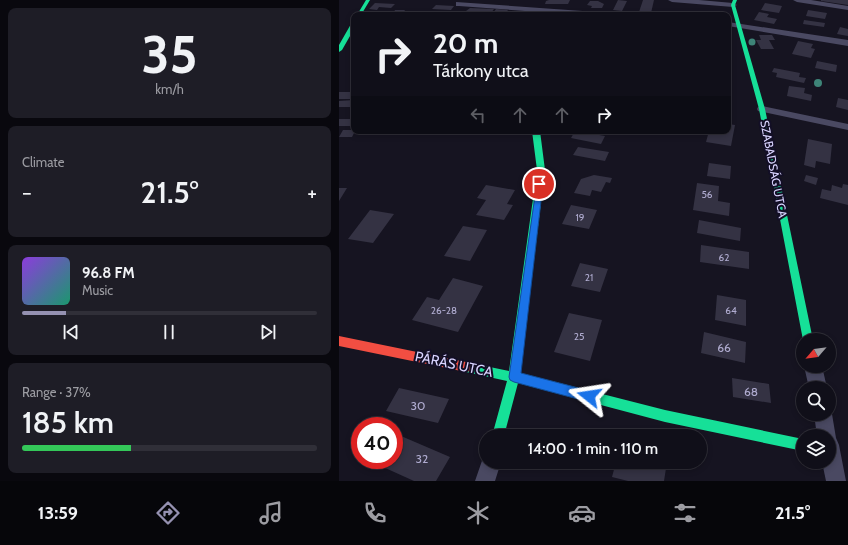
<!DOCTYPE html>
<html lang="en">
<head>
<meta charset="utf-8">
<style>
	:root { --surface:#100f19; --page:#1e1d26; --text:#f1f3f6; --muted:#9c9ca2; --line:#302f38; --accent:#9591b1 }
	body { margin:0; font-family:Cabin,sans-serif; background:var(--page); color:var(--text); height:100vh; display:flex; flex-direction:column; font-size:15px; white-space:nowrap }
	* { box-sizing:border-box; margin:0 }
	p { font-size:13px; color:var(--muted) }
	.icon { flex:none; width:22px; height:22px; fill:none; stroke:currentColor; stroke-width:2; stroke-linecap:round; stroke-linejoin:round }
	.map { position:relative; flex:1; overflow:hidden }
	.sheet { display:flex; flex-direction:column; gap:8px; padding:8px; background:#09080e; width:339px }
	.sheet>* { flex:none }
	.top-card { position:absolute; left:12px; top:12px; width:380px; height:122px; border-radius:8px; box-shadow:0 2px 6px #0003,0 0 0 1px var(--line); background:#100f19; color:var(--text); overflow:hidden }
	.needle { width:26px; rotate:242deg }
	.controls { position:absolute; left:457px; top:333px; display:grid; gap:8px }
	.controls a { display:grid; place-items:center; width:40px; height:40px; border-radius:50%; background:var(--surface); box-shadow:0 2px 6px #0003,0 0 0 1px var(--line); font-size:20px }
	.speed { position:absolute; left:12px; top:417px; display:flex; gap:8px; font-size:20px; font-weight:700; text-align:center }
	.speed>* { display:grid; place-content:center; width:52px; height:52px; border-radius:50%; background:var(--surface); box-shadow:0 2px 6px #0003,0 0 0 1px var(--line); line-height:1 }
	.speed .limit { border:6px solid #d22; background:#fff; color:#111 }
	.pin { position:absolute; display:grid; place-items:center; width:34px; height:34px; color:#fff; margin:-17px; border:2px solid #fff; border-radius:50%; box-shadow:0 1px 4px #0007 }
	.me { position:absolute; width:44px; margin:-22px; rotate:285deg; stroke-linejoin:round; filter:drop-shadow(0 0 3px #0008) }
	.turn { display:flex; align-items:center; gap:14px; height:84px; padding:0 16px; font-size:18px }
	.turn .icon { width:52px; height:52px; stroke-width:2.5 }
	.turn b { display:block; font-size:28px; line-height:34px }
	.lanes { display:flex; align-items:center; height:38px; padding:0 16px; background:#0003; justify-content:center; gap:20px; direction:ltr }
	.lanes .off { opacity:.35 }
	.big { font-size:30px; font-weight:600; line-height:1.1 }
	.sheet .widget { flex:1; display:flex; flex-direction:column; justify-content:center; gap:6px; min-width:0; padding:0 14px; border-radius:8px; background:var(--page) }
	.sheet .dial { align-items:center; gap:0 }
	.dial b { font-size:52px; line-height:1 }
	.song { display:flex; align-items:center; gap:12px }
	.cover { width:48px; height:48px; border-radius:6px; background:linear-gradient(135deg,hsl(270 70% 55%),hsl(160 70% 35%)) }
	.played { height:4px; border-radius:2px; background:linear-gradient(90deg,var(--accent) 15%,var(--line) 15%) }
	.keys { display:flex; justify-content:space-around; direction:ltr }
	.heat { display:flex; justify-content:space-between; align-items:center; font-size:22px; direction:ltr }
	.charge { height:6px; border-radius:3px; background:linear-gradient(90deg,#34c759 37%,var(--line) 0) }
	.trip { position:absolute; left:140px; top:429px; width:228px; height:40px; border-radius:20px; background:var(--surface); box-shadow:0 2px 6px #0003,0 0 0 1px var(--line); font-weight:600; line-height:40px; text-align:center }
	.tabs { display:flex; height:64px; justify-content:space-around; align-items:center; background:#06060a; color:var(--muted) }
	.tabs .icon { width:28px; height:28px }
	.tabs .active { color:var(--accent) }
	.tabs b { font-size:18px; color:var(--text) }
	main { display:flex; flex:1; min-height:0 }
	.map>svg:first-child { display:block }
	.building { fill:#343243 }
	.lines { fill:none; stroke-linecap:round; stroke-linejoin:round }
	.street { fill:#4a4962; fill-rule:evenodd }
	.fast { fill:#16e098; fill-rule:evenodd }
	.jam { fill:#f24e42; fill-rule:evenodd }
	.tree { fill:#3e8478 }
	.route { fill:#1a73e8; stroke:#114b97 }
	.labels { text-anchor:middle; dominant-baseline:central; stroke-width:4; stroke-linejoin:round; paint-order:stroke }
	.number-label { font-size:10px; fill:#b0acd0 }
	.street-label { font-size:12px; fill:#d9d4ff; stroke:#130f26 }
	.near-number-label { font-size:12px; fill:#b0acd0 }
	.near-street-label { font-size:14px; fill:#d9d4ff; stroke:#130f26 }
</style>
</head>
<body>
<main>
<section class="sheet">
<div class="widget dial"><b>35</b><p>km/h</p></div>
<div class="widget"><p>Climate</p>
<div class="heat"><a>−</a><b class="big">21.5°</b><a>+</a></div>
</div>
<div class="widget">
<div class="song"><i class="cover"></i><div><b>96.8 FM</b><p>Music</p></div></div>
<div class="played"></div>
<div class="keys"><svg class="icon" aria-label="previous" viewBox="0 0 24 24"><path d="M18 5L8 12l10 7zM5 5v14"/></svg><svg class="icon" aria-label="pause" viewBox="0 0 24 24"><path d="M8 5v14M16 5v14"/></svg><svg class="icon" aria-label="next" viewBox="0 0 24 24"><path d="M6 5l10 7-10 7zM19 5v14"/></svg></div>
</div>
<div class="widget"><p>Range · 37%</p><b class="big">185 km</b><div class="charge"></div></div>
</section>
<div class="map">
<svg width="509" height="481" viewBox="0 0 509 481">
	<rect width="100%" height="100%" fill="#161421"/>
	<path class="building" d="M210 0H231L229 4H206L207 1Z
		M279 0 288 1 283 11 274 10Z
		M304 0H315L312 13 300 12Z
		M482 0H509V5L482 1Z
		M251 1H259L265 4 263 8H252L253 6 248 5Z
		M36 3 56 4 52 8 40 7 38 10 30 9Z
		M426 3 443 6 440 13 422 10Z
		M97 5 115 6 112 10 93 9Z
		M131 8 155 9 152 13 127 11Z
		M157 9 169 10 166 14 154 13Z
		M56 10H66L63 15H42L44 11 55 12Z
		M469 10 488 13 486 19 467 16Z
		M347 11 360 12V15H346Z
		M420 12 430 14 428 17 438 19 435 24 415 20Z
		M465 20 486 23 485 27 464 24Z
		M501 27 509 29V36L498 34Z
		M420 35H433L436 40H430L435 49H422L417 40H422Z
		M459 41 474 44 472 48 476 49 472 58 453 54Z
		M478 61 498 65 497 72 476 68Z
		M435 68 461 73 460 77 467 78 465 83 437 77 438 73 433 72Z
		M450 86 466 88 465 93 473 95 472 101 448 96Z
		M0 92H15V99H0Z
		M499 98 509 100V110L497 107Z
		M15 100 13 107H0V101Z
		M0 119H15V124L14 126H0Z
		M389 124 396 125 392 146 367 142 370 131H389Z
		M4 130H15L16 131 13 137H0Z
		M236 131H237L266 136 262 144 232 138Z
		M469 139 493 144 491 164 477 161 476 168 465 165Z
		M239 147 270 152 266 161 234 155Z
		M370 163 392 166 391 179 368 176Z
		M255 175 273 178 271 183 267 182 262 192 253 190 251 196 235 193 242 179Z
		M467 175 479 178 477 185 465 181Z
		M358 183 380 186 379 201 391 203 390 216 354 210Z
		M504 184 509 185V205L481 198 483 189 492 191 493 185 503 188Z
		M147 185 176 190 168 204 174 205 165 220 137 215 147 200 138 198Z
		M0 188H8L0 201Z
		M232 205 258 210 250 229 223 224Z
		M31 210 55 214 34 243 9 239Z
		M360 220 402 228 401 241 358 233Z
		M124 226 148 230 131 261 105 256Z
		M362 245 410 252V269L361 262Z
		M241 263 269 269 261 292 232 286Z
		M114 278 144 286 119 332 73 320 88 297 100 300Z
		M378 295 407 300V326L376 320Z
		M230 313 263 320 251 361 215 352Z
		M365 332 407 342 406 363 362 353Z
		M393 378 430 384 432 403 394 397Z
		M60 388 110 399 99 423 47 411Z
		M55 433 111 457 97 481H75L33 462 34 460H55Z
		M277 462H328L325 481H289L273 477Z"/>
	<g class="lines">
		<path class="street" d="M329 0H360L394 3 398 5 394 7 333 2Z
			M454 0H472L509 6V10L458 2Z
			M117 2 272 13 276 15H240L120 6H117Z
			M389 22 509 40V46L389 26Z
			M423 106 509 124V130L419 111 418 109 419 107Z
			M465 366H483L488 388H470Z
			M490 407 493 414 497 438 500 445 507 481H487L483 462H490V436H478L475 414H490Z
			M147 454V462H162L156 481H136L145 455Z"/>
		<path class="fast" d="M27 0H31L22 15H18Z
			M394 0H398L396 5 426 109 474 340H464L420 109 392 5Z
			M15 22V29L3 50 0 52V45L12 24Z
			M193 131H201L206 170 181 373 326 410 464 439V451L326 422 179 383 165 436H153L168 381 127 372 123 371 121 367 123 363 127 362 170 371 198 170Z"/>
		<path class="jam" d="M0 336 127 362 131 363 133 367 131 371 127 372 0 346Z"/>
	</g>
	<g class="tree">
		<circle cx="413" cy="42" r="3.5"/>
		<circle cx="479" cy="83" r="4"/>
	</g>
	<path class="route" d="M198 182H200L204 184 182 373 255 392 256 396 255 400 250 402 175 382 171 380 170 377Z"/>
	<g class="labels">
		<g class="number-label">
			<text x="368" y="194">56</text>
			<text x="241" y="217">19</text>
			<text x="385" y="257">62</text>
			<text x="250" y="277">21</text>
			<text x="105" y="310">26-28</text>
			<text x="392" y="310">64</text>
			<text x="240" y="336">25</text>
		</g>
		<g class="street-label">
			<text transform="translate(435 169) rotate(79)">SZABADSÁG UTCA</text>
		</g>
		<g class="near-number-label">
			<text x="385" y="347">66</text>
			<text x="412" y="391">68</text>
			<text x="79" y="405">30</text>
			<text x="83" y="458">32</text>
		</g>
		<g class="near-street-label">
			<text transform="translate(115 364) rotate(12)">PÁRÁS UTCA</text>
		</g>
	</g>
</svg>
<div class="controls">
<a><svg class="needle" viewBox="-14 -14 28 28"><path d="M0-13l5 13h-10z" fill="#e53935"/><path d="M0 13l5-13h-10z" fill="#9c9ca2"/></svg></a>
<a><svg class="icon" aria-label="search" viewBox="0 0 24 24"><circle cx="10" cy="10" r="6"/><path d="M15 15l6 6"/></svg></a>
<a><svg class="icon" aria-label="layers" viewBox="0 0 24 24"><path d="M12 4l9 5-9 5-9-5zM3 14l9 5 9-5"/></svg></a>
</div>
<div class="speed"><div class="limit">40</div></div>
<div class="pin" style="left:200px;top:184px;background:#d93025"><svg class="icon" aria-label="arrive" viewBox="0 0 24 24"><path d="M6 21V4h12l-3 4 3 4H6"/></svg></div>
<svg class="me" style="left:250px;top:396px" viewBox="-20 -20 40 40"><path d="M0-17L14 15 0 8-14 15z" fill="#1a73e8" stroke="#fff" stroke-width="4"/></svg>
<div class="trip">14:00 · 1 min · 110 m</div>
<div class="top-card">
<div class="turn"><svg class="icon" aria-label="right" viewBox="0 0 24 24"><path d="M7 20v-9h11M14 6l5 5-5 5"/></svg><div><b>20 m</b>Tárkony utca</div></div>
<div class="lanes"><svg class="icon off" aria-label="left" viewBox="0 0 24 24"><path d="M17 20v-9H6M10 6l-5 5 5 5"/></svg><svg class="icon off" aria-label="ahead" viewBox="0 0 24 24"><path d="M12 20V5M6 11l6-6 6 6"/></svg><svg class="icon off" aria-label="ahead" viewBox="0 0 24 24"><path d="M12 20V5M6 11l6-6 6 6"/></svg><svg class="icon" aria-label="right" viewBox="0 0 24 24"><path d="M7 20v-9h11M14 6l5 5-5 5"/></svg></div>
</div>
</div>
</main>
<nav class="tabs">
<b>13:59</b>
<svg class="icon active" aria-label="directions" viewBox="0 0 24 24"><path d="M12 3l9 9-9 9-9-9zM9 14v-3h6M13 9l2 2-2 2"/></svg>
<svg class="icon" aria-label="music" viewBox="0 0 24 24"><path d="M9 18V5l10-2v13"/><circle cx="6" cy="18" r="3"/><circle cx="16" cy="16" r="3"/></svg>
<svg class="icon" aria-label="phone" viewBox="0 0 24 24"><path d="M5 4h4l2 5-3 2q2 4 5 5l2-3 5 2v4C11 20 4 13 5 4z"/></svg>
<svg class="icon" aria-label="climate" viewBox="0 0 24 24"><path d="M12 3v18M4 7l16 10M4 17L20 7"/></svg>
<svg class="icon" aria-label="car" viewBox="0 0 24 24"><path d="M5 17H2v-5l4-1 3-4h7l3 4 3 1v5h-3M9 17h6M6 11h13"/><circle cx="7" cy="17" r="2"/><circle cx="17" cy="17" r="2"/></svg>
<svg class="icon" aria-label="filters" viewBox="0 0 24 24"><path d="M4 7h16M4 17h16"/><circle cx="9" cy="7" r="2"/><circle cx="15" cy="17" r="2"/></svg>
<b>21.5°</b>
</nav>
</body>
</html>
